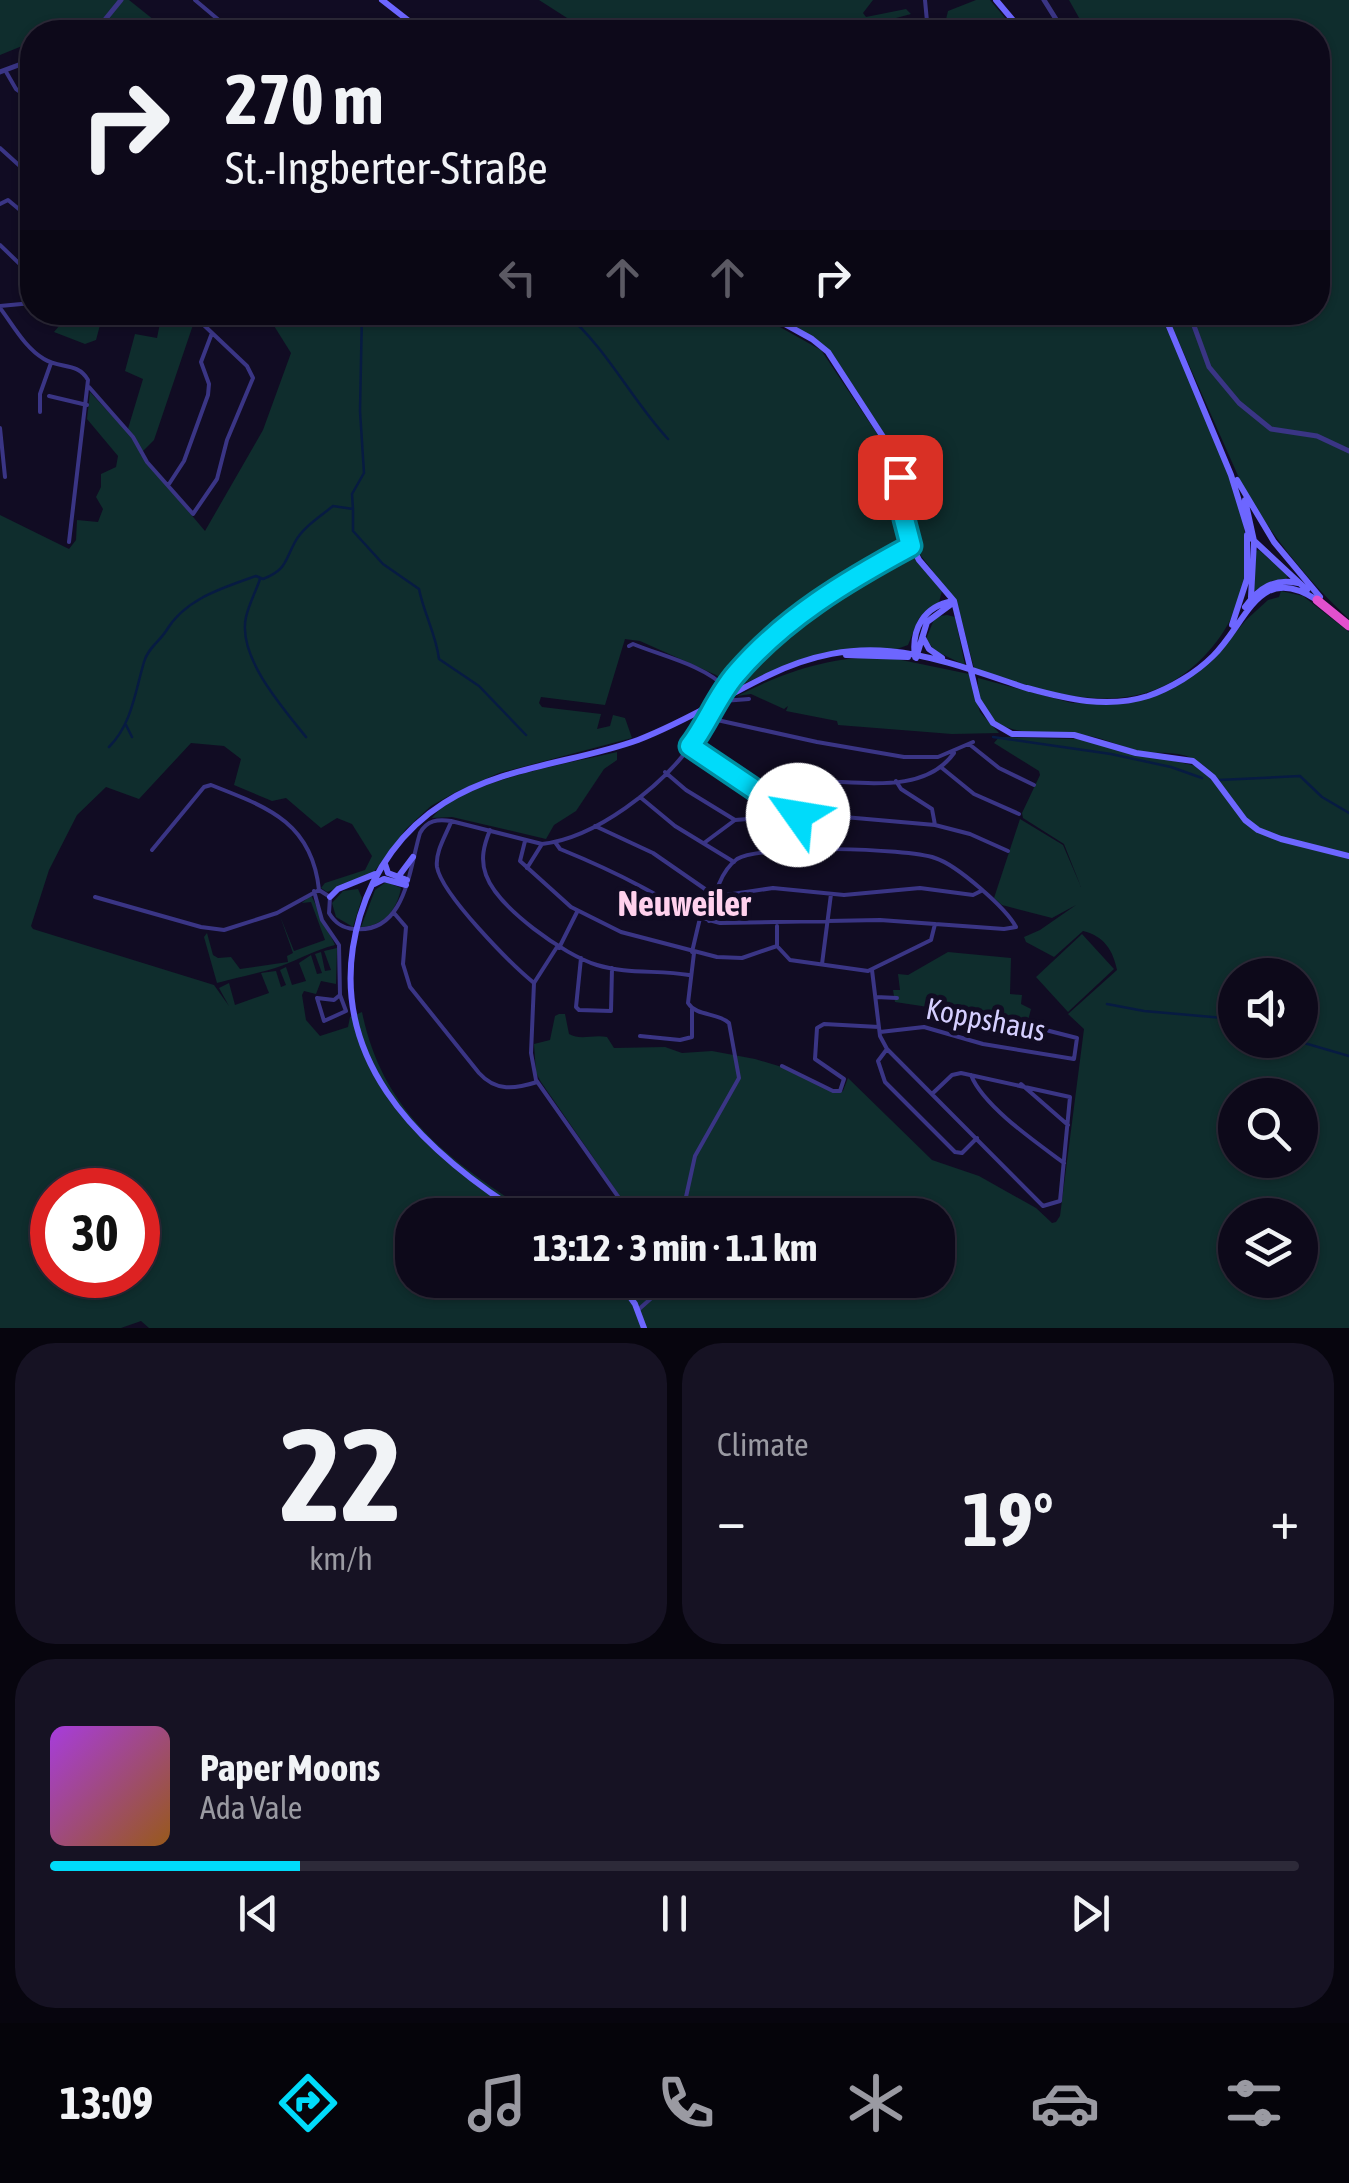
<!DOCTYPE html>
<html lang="en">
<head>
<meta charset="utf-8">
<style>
	:root { --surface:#0d091a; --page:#161223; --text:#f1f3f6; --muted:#9a9aa2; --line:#2d2a39; --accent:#00dbfa }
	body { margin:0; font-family:"Asap Condensed",sans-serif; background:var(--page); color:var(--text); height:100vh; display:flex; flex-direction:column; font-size:38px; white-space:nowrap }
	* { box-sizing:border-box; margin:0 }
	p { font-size:32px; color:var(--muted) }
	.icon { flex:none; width:55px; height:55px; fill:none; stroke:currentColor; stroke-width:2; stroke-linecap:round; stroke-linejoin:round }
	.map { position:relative; height:1328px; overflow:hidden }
	.sheet { display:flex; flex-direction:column; gap:15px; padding:15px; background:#07050e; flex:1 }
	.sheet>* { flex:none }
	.guide { position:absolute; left:20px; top:20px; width:1310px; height:305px; border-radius:40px; box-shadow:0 2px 8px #0004,0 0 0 2px var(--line); background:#0d091a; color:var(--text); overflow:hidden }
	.fabs { position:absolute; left:1218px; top:958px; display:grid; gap:20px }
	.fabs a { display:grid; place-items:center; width:100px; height:100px; border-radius:50%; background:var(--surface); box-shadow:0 2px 8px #0004,0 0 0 2px var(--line); font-size:50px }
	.speed { position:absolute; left:30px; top:1168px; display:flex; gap:20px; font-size:50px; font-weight:700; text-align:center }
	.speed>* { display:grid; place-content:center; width:130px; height:130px; border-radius:50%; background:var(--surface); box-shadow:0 2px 8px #0004,0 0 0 2px var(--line); line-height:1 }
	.speed .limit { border:15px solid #d22; background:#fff; color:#111 }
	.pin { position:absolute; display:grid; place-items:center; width:85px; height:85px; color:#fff; margin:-42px; border-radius:20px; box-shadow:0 5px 15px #0006 }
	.me { position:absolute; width:110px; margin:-55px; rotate:302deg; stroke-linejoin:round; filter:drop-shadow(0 0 8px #0008) }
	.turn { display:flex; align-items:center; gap:35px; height:210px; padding:0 40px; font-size:45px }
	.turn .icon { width:130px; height:130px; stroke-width:2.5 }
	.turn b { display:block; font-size:70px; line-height:85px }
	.lanes { display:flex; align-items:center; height:95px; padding:0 40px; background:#0003; justify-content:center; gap:50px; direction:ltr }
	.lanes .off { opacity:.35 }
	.big { font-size:75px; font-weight:700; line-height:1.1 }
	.sheet .tile { flex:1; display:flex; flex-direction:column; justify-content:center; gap:15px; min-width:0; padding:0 35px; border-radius:40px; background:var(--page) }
	.sheet .dial { align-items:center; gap:0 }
	.dial b { font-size:130px; line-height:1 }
	.song { display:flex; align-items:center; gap:30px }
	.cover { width:120px; height:120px; border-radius:15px; background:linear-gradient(135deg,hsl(280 70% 55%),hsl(30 70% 35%)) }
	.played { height:10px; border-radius:5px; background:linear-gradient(90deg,var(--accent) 20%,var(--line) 20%) }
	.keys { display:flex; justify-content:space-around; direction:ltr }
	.heat { display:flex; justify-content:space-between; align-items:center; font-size:55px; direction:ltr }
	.sheet .tiles { flex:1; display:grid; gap:15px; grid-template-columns:1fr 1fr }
	.tile:last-child { grid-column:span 2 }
	.trip { position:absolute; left:395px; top:1198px; width:560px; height:100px; border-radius:40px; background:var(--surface); box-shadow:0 2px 8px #0004,0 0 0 2px var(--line); font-weight:700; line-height:100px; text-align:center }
	.tabs { display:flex; height:160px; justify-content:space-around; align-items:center; background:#05040a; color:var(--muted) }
	.tabs .icon { width:70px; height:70px }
	.tabs .on { color:var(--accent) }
	.tabs b { font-size:45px; color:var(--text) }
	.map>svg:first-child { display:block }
	.green { fill:#0f2d2d; fill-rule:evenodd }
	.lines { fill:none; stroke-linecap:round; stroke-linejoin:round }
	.stream { stroke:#071b42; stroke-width:2.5 }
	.minor { stroke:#3a3585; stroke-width:4 }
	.tertiary { stroke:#3a3585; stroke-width:5 }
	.secondary { stroke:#6d66ff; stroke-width:6 }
	.trunk { stroke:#e250ce; stroke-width:9 }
	.route-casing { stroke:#008ea2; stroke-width:25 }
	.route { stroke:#00dbfa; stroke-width:18 }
	.labels { text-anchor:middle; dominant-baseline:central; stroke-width:10; stroke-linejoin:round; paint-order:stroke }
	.street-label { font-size:30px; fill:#d5cfff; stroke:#110c23 }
	.quarter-label { font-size:35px; font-weight:bold; fill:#ffd1ed; stroke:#110c23 }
</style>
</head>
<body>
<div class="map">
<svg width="1349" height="1328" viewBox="0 0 1349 1328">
	<rect width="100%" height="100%" fill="#110c23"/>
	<path class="green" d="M0 0H129L169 32H32V42L0 55Z
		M539 0H873L863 13 866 17 906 9 911 14 881 22 877 25 878 32H589Z
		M976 0H990L1017 32H943L948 11Z
		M1069 0H1349V619C1307 580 1272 536 1243 487L1166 313 1318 312V32H1087Z
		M162 313H189L195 319 154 440 140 454 205 531 263 430 291 353 266 313H755L821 350 878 435 895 477 903 536 900 548C835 586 774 624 726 683L716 675 640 641 625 639 605 705 541 697 539 703 542 707 601 714 597 729 610 726 613 715 625 718 632 738 499 773 456 792 431 806 406 829 371 876 327 892 321 888 325 883 365 870 372 856 352 824 337 818 321 828 286 798 272 801 234 785 241 759 224 746 191 743 139 799 106 787 77 815 49 870 31 926 33 929 214 985 229 1006 219 988 229 983 235 1005 269 993 261 973 276 971 281 987 286 985 280 970 286 967 292 985 306 981 299 963 311 955 317 974 322 973 315 954 321 952 325 971 331 970 324 951 337 948 336 984 321 981 316 994 304 991 302 995 306 1020 320 1036 348 1027 350 1017 362 1012C383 1115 452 1162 534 1215H412V1280H938V1215H633L541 1082 536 1073 534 1044 550 1040 555 1016 559 1014H565L569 1034C581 1041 593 1034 607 1037L614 1048 665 1047 682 1053 712 1051 755 1059 782 1067 835 1093 843 1091 848 1078 932 1160 979 1176 1036 1208 1052 1223 1056 1222 1060 1216 1084 1029 1068 1014 1117 970C1113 950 1104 936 1083 931L1054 957 1026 942 1024 937 1040 930 1076 905 1052 918 1002 905 994 898 1020 819 1063 845 1081 887 1064 844 1023 818 1022 813 1040 775 1039 771 994 743 999 737 1079 739 1196 766 1209 776 1247 825 1349 859V1328H149L141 1321 121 1328H0V515L69 549 76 540 77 520 98 522 103 509 96 497 101 487V474L116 467 118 456 87 419 90 392 127 432 143 379 125 371 135 334 157 338ZM1235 975H1300V1040H1235ZM1235 1095H1300V1160H1235ZM52 1190H138V1275H52ZM1235 1215H1300V1280H1235Z
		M768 313H1160C1188 379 1238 471 1246 541 1250 575 1238 614 1217 641 1151 728 1061 698 974 668L957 603 912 544 901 471 887 438 834 356Z
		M77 315 100 325 96 340 85 344 54 332 64 320Z
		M1259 550 1288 576 1286 579 1271 581 1253 592 1256 551Z
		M905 554 913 557 942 591 939 602 919 618 908 645 897 649 857 648 823 653 781 667 730 690 736 678C784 629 839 579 905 554Z
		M1281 591 1303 596 1349 632V854C1319 846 1281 843 1254 825 1225 804 1219 761 1178 754 1165 752 1152 754 1140 751 1122 747 1106 739 1089 736 1045 728 975 747 978 678L1072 703 1128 704 1209 664 1246 620 1268 600 1279 597Z
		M947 615 955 617 965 665 935 651 926 639 935 617Z
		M887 657 969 674 980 712 999 733 952 734 838 725 837 721 786 711 788 706 784 709 751 694 737 696C786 671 831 656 887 657Z
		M617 752V760L604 769 576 811 554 825 546 839 452 817 432 818C459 781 571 763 617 752Z
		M386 882 401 888C397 910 384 926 361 927L375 890Z
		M358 889 362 898 353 927 336 917 332 903 343 891Z
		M311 895 335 945C315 950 300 959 281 966 261 973 238 977 217 983L204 937 207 933 213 955 218 958 231 957 240 969 288 962 287 956 293 953 280 916 294 951 325 940 311 902 302 903Z
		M1082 934 1114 969 1068 1012 1036 977Z
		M948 952 1011 958 1010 994 1022 995 1021 1004 1031 1009 1025 1032H988L968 1013 895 1002 893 990H900L898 974 908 975Z"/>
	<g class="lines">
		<path class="stream" d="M564 312C607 348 631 399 668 439
			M353 510V531L383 564 419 589C424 614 436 634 439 659L479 686 526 735
			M260 579C256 591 249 604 246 617 237 657 283 708 306 737
			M126 725 132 737
			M993 737 1111 754 1171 767 1202 778
			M109 747C132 724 135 692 144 662 148 648 159 642 166 631 185 599 222 588 256 576L263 579C287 569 284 562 295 542 303 527 321 516 333 506L353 509 352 494 364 473 360 411 362 312
			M1219 780 1300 776 1322 797 1349 813
			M1107 1004 1144 1011 1235 1019
			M1294 1040 1349 1056"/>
		<path class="minor" d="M195 0 233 32
			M925 0 928 32
			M5 70 16 89 32 100
			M27 126 32 131
			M0 148 32 177
			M0 204 8 200 32 220
			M0 245 26 270 32 271
			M0 306 32 303
			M0 308C13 325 25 348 44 359 60 369 78 362 88 380L69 542
			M57 312 64 319 84 312
			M89 387 133 437 147 462 193 514 217 479 227 440 253 378 247 366 190 312
			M49 396 87 405
			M40 412V394L51 363
			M0 428 5 477
			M169 484 184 461 208 395 209 384 201 362 212 333
			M629 646 633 644C662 656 704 665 726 688
			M723 701 749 699
			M708 718 817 742 904 757H938L973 742
			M969 744 999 768 1034 785
			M691 747 788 810 831 850
			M942 768 974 794 1019 814
			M665 772 686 790 735 820
			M896 781 901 789 932 809 935 825
			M769 796 779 787 792 782C842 776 920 801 954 753
			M640 797 675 826 734 862
			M451 822C446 835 435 852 437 867 442 895 511 964 534 983
			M595 826 653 853 705 889 719 896 773 888 844 895 920 888 973 895 981 891
			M490 830C484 845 480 859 486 875 498 908 564 955 597 965 626 974 659 970 689 975
			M525 841 520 861 571 907 621 932 717 957 742 958 777 946 790 960 868 971 931 940 935 924
			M555 842 560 849C587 860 614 872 640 886 667 900 689 916 720 923L880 920 1004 929 1016 927C1006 908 957 865 935 858 906 848 761 844 737 859 718 873 714 900 709 921
			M704 843 735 820 810 814 935 825 970 834 1008 851
			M152 850 204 787 211 785C267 807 312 822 319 890
			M527 868 542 844
			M314 891 322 920 339 945 340 995 346 1011 324 1021 317 998 334 1000 340 995
			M95 897 201 927 224 930 277 913 319 890 330 897 329 913C335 923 342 928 354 929 406 934 409 869 420 833 427 820 438 819 451 821L542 844C596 838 661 787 692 744 709 721 719 693 738 672 787 618 847 580 911 547
			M394 913 406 927 403 964 410 987 479 1073C496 1092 515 1089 537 1082
			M777 946V926
			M559 948 577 912
			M692 952 700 918
			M581 958 576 1007 579 1010 611 1011 612 968
			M822 964 831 894
			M872 970 880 1036 887 1049 1043 1206 1060 1201 1070 1097 961 1073 952 1075 933 1093
			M534 983 531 1053 536 1080 631 1215
			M534 983 557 947
			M876 997 897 998
			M880 1032 924 1027 983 1044 1074 1059 1077 1038 1030 1026
			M640 1036 680 1040 692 1037V1009
			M887 1049 878 1061 885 1082 955 1152 962 1153 977 1138
			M782 1066 833 1091H840L844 1079 815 1059 817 1028 824 1024 879 1027
			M971 1075C983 1106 1037 1143 1064 1163
			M1021 1084 1068 1125
			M682 1215 695 1156 739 1078 729 1023C717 1012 697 1017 688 1003L694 953
			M638 1310 656 1294 663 1280"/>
		<path class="tertiary" d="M1044 0 1064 32
			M95 32 121 0
			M0 72 32 60
			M1189 312 1209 367 1239 403 1271 429 1317 436 1349 451"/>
		<path class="secondary" d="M382 0 423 32
			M996 0 1023 32
			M763 312 812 339 828 352 885 440 899 477 908 539 919 560 954 601 978 700 993 723 1012 734 1074 735 1136 753 1193 761 1213 777 1245 820 1258 830 1281 839 1349 856
			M1163 312 1231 475 1250 537 1307 590
			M1237 480 1274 542 1320 597
			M1245 500 1254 541 1251 597
			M1245 607C1259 588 1274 578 1298 583
			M1232 625 1247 579V535
			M923 638 929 649 942 658
			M846 655 908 657
			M915 657C911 629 924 606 953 601
			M916 658 927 622 954 602
			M1027 688C1067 699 1107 709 1148 696 1171 688 1196 673 1213 656 1247 623 1258 561 1317 600
			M385 864 388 873 407 880
			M398 877 413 857
			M374 884 384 879 406 885
			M330 897 338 889 375 874
			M524 1215C418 1148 319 1054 360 916 374 869 403 829 444 803 502 766 574 763 638 740 683 723 724 697 767 676 866 628 931 656 1029 689
			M618 1280 635 1304 644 1328"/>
		<path class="trunk" d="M1317 600 1349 626"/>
	</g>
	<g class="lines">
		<g class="route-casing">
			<path id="route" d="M798 815 794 816 690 746C707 724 717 696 736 674 784 618 846 581 911 546L904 519 900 477"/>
		</g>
		<use href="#route" class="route"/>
	</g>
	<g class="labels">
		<g class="street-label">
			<text transform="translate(986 1019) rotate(11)">Koppshaus</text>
		</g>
		<g class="quarter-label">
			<text x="684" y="903">Neuweiler</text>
		</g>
	</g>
</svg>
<div class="fabs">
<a><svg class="icon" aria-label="sound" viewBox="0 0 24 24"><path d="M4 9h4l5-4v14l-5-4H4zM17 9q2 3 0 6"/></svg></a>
<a><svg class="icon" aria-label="search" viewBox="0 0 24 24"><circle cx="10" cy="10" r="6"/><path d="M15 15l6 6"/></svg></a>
<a><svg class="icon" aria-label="layers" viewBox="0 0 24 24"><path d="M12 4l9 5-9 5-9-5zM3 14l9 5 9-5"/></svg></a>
</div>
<div class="speed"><div class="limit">30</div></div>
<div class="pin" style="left:900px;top:477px;background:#d93025"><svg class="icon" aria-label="arrive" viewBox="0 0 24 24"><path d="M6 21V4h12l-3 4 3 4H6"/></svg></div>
<svg class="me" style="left:798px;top:815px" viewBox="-20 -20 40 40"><circle r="19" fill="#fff"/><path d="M0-13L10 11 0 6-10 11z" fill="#00dbfa"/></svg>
<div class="trip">13:12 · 3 min · 1.1 km</div>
<div class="guide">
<div class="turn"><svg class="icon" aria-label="right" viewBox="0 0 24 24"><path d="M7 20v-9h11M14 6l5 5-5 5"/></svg><div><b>270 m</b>St.-Ingberter-Straße</div></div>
<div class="lanes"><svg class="icon off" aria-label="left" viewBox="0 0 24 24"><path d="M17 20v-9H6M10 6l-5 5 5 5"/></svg><svg class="icon off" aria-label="ahead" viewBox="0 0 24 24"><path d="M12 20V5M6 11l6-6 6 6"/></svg><svg class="icon off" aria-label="ahead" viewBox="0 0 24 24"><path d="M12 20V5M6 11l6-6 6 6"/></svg><svg class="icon" aria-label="right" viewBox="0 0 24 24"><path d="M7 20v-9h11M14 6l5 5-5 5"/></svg></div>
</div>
</div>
<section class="sheet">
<div class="tiles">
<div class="tile dial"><b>22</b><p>km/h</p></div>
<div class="tile"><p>Climate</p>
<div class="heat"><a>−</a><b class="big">19°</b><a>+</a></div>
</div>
<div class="tile">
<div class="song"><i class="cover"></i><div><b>Paper Moons</b><p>Ada Vale</p></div></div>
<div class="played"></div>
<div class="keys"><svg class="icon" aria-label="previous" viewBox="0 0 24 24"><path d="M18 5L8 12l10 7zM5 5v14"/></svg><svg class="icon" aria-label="pause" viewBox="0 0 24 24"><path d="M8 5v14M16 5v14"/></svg><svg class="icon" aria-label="next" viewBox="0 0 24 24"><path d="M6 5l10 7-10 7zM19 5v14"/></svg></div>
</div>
</div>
</section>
<nav class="tabs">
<b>13:09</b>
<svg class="icon on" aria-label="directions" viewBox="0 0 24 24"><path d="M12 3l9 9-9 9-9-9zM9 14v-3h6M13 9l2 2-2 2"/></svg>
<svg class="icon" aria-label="music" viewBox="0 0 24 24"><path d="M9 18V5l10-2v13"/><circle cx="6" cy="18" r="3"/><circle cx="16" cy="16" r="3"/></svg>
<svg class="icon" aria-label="phone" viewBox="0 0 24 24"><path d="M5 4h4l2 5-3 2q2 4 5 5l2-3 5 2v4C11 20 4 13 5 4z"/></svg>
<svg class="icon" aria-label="climate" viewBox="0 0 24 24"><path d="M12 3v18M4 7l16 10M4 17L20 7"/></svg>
<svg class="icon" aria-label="car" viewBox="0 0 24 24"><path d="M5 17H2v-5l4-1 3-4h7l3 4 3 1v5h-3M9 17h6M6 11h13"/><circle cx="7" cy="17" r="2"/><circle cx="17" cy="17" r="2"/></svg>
<svg class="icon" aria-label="filters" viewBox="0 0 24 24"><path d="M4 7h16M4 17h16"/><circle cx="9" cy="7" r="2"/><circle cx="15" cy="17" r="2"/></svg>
</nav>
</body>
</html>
